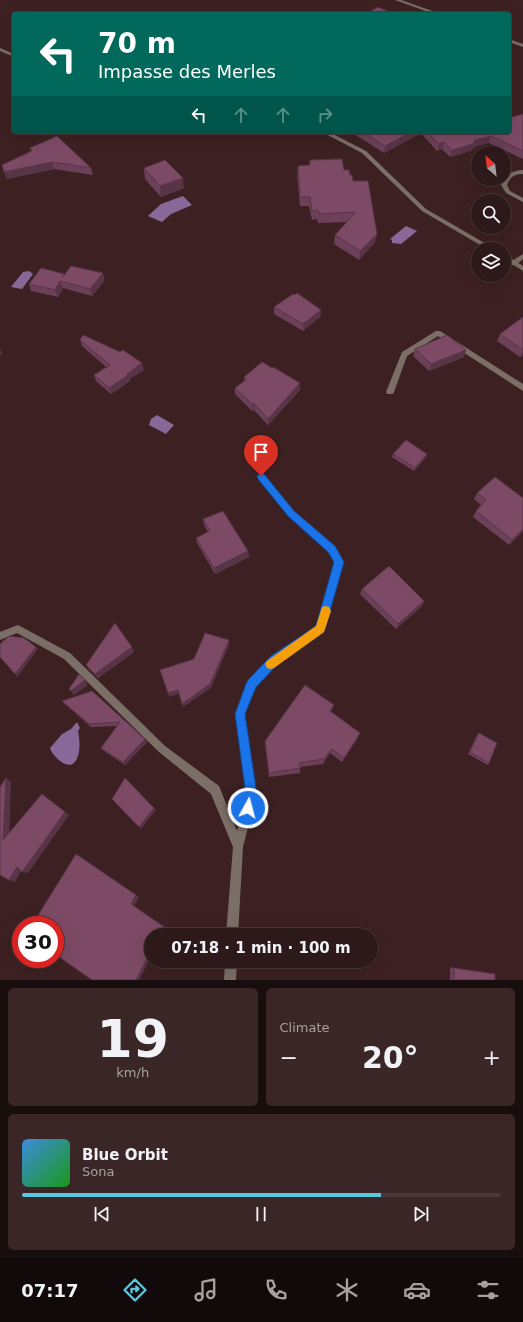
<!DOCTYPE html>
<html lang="en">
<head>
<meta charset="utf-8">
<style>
	:root { --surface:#2e191a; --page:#3a2627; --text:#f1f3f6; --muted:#a7a0a2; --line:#493839; --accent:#56c9e1 }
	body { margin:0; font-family:"DejaVu Sans",sans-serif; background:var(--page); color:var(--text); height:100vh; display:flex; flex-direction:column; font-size:15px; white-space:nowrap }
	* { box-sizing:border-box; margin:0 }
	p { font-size:13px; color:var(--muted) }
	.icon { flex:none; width:22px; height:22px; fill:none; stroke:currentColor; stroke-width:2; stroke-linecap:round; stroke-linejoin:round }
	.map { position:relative; height:980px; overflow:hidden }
	.drawer { display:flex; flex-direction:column; gap:8px; padding:8px; background:#190e0e; flex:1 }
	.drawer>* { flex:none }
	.hud { position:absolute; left:12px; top:12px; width:499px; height:122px; border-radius:4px; box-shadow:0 4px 16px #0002,0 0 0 1px var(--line); background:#00695c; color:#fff; overflow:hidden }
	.needle { width:26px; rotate:332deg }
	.buttons { position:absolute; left:471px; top:146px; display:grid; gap:8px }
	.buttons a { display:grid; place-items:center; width:40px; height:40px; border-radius:50%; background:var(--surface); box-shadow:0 4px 16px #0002,0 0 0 1px var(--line); font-size:20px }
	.speed { position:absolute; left:12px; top:916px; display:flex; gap:8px; font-size:20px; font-weight:700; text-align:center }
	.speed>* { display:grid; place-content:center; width:52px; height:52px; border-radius:50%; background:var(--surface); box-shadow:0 4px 16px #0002,0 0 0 1px var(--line); line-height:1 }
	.speed .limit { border:6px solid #d22; background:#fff; color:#111 }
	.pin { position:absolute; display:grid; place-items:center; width:34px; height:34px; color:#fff; margin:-41px -17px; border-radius:50% 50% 50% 0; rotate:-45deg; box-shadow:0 0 4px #0007 }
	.pin .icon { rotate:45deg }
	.me { position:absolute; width:44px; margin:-22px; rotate:7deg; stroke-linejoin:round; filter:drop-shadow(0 0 3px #0008) }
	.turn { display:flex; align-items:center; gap:14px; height:84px; padding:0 20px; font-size:18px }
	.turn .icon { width:52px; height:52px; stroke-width:2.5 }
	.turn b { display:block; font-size:28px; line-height:34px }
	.lanes { display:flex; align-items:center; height:38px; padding:0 20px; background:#0003; justify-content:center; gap:20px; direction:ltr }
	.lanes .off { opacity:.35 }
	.big { font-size:30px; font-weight:700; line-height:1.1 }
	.drawer .widget { flex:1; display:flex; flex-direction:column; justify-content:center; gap:6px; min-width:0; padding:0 14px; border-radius:6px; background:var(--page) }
	.drawer .dial { align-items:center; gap:0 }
	.dial b { font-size:52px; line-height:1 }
	.song { display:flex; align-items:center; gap:12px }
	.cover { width:48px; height:48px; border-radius:6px; background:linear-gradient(135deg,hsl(210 70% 55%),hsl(120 70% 35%)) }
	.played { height:4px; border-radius:2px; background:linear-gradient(90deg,var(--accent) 75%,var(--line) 75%) }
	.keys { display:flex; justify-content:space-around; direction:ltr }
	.heat { display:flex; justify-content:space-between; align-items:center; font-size:22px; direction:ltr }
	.drawer .tiles { flex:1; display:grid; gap:8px; grid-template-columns:1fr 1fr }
	.widget:last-child { grid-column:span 2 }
	.trip { position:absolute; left:144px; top:928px; width:234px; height:40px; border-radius:20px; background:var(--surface); box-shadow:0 4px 16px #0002,0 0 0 1px var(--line); font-weight:700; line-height:40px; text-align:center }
	.tabs { display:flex; height:64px; justify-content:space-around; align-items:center; background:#120a0a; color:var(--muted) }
	.tabs .icon { width:28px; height:28px }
	.tabs .current { color:var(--accent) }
	.tabs b { font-size:18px; color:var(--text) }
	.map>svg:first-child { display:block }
	.water { fill:#876898 }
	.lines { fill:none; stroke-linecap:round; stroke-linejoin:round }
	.service { fill:#7a6e67; fill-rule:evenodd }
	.minor { fill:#7a6e67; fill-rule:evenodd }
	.wall { fill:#6c4058 }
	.shaded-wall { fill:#583447 }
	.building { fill:#7d4a66; stroke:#583447 }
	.route { fill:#1a73e8; stroke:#114b97 }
	.slow { fill:#f59e0b }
</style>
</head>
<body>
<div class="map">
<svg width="523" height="980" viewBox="0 0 523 980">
	<rect width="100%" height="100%" fill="#3d2122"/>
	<path class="water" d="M183 196 192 205 171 214 162 222 148 216 161 204Z
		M406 226 417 231 401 244 392 243V240L390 239Z
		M29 271 33 274 22 289 11 287 23 272Z
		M157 415 174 425 166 434 149 425 151 419Z
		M77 722 80 728 78 731C80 740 81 756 74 763 66 770 52 755 50 748L62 734 71 729Z"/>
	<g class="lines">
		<path class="service" d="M523 170V174C514 174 510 177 507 185L510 191 523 198V202L506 193 501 185C505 174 511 171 523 170Z
			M523 254V259L516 265H512V261Z"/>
		<path class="minor" d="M395 0H401L441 14H434Z
			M509 39 523 44V47L509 42Z
			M0 48 14 54V57L0 51Z
			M322 132H329L366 151 426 209 495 249H487L422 211 362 153Z
			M504 254 523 266V271L504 259Z
			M436 331H440L523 384V391L438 336 407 356 394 392 393 394H387L386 392 402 352Z
			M261 474 264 475 294 511 335 546 343 562 324 632 278 663 255 687 245 714 256 795 243 847 238 935H226L233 847 211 794 159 752 64 659 17 633 0 640V632L18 625 70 653 165 746 219 786 237 831 246 795 235 714 249 681 272 657 317 626 335 562 329 552 288 515 258 479 257 477 258 475Z
			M225 961H237L236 980H224Z"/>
	</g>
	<path class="wall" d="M523 114V159L489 143 474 147 471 151 450 157 442 149 437 151 421 133 384 153 351 132H509Z
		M30 148 91 168 93 175 54 169 7 179 2 165 31 151Z
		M310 160 344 170 350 175 353 181 377 234 375 242 359 260 334 244 335 235 348 222 318 223 317 219 312 220 309 206H300L297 175 298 166 310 165Z
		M144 168 184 188 161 197 145 179Z
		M103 273 104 281 92 296 63 288 58 297 31 291 29 284 64 274Z
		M274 307 321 310 320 317 303 331 274 314Z
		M523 317V355L520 357 497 341 500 334Z
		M80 340 144 370 129 379 130 381 111 394 96 381 94 375 106 367 82 346Z
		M415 349 464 357 429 371 413 356Z
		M272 368 300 390 268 425 254 410 252 411 235 394V388L244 381V377Z
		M393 454H427L426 457 414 471 392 457Z
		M477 493 523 531 509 545 473 517 476 511 481 505 474 499Z
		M203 519 248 551 249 557 215 574 197 543 196 538 208 532 204 525Z
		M362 589 424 601 422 606 396 629 360 594Z
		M134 652 98 678 89 669 86 665Z
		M92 691 147 742 125 765 104 751 101 748 118 726 91 727 65 704 62 701Z
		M332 710 331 712 358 738 342 762 330 753 323 764 300 767V773L269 777 265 745V741Z
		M479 733 489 763 488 765 468 754 477 735Z
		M450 967 454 968 495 980H450Z"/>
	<path class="shaded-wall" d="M411 132H421V133L384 153 385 146Z
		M491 136 489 143 474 147 471 151 450 157 452 150 475 140Z
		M444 142 442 149 437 151 439 144Z
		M53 162 54 169 7 179 4 172Z
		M183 178 184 188 161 197 160 186Z
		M377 234 375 242 359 260 360 251Z
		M103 273 104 281 92 296 90 289Z
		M60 281 63 288 58 297 55 290Z
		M321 310 320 317 303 331V324Z
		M0 348 2 353 0 356Z
		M466 350 464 357 429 371 431 364Z
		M523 351V355L520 357Z
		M142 363 144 370 129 379 130 381 111 394 109 388 127 374Z
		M300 383V390L268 425V419Z
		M254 403V410L252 411V404Z
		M427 454 426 457 414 471 415 468Z
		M523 529V531L509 545 512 540Z
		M248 551 249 557 215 574 214 568Z
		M424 601 422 606 396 629 398 624Z
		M229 640V645L211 688 183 707 182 704Z
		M36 647 38 649 17 677 15 674Z
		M132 647 134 652 98 678 95 674Z
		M85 680 88 685 74 695 71 691Z
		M178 690 179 694 169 697 168 693Z
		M334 705 332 710 328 716 330 711Z
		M360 733 358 738 342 762 344 758Z
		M145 739 147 742 125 765 123 762Z
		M332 749 330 753 323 764 324 759Z
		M6 778 11 782 9 843 3 840Z
		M42 794 69 815 28 873 22 872Z
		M154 808 156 810 141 829 139 827Z
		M76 854 139 897 134 906 167 928 163 935H160L131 904Z
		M17 867 22 869 15 882 9 880Z
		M151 951V957L139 980H136Z"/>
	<path class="building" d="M378 7 394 14H366Z
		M523 114V151L491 136 475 140 473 144 452 150 444 142 439 144 427 132H509V118Z
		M363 132H411L385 146Z
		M57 136 91 168 53 162 4 172 2 165 32 151 30 148Z
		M342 159 344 170H349L350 175H352L353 181H368L377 234 360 251 335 235 356 212 319 214 318 210 312 211 310 197H300L298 166 310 165V160Z
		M165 160 183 178 160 186 144 168Z
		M71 266 103 273 90 289 60 281 55 290 29 284 41 268 64 274 63 277Z
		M297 293 321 310 303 324 274 307 293 294 295 295Z
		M523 317V350L500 334Z
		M83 335 120 352 123 350 142 363 127 374 128 375 109 388 94 375 110 365 80 340Z
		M447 335 466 350 431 364 415 349Z
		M262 362 272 368 273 367 300 383 268 419 254 403 252 404 235 388 247 379 244 377Z
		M406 440 427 454 415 468 393 454Z
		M495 477 523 498V529L512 540 476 511 486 500 477 493Z
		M223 511 248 551 214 568 196 538 210 531 203 519Z
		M389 566 424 601 398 624 362 589Z
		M115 623 132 647 95 674 86 665Z
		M205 633 229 640 210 684 182 704 178 690 168 693 160 670 194 659Z
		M9 636 24 638 36 647 15 674 0 657V644Z
		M79 674 85 680 71 691 69 689Z
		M305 685 334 705 330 711 360 733 344 758 332 749 324 759 299 763 301 768 269 773 265 741Z
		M92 691 145 739 123 762 101 748 120 722 89 724 62 701Z
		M479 733 497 743 489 763 470 752Z
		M6 778 3 840 42 794 65 812 22 872 17 867 9 880 0 875V787Z
		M125 778 154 808 139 827 112 799Z
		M76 854 136 895 131 904 164 927 160 935H151V951L136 980H92L55 954V925H32Z
		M454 968 495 974V980H454Z"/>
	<path class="route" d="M261 473 264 474 294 511 335 546 344 562 324 632 279 663 256 687 245 714 257 795 252 812 248 814 244 812 242 808 246 795 235 714 246 684 248 680 271 656 316 626 334 562 328 552 288 516 258 479 257 476Z"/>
	<path class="slow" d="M326 606 329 607 331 611 324 632 274 668 271 669 267 668 265 664 267 661 316 626 322 607Z"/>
</svg>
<div class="buttons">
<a><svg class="needle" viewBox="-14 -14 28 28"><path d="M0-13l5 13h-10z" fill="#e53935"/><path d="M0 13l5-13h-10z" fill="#a7a0a2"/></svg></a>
<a><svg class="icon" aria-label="search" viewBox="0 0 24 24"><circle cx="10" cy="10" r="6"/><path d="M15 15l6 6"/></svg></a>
<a><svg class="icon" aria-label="layers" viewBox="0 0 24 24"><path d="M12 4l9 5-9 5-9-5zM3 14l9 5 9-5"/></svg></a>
</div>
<div class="speed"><div class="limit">30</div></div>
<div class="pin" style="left:261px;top:476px;background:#d93025"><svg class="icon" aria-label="arrive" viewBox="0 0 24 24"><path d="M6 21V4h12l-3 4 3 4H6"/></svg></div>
<svg class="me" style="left:248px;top:808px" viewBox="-20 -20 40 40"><circle r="17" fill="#1a73e8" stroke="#fff" stroke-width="3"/><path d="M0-11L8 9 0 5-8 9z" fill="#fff"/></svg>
<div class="trip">07:18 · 1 min · 100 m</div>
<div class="hud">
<div class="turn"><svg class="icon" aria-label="left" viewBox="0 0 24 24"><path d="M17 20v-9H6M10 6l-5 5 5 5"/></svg><div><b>70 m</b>Impasse des Merles</div></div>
<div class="lanes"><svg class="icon" aria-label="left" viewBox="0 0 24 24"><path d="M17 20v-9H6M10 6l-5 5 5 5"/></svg><svg class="icon off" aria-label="ahead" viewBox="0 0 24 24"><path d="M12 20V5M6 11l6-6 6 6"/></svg><svg class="icon off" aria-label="ahead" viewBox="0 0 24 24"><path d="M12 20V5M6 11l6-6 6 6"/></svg><svg class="icon off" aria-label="right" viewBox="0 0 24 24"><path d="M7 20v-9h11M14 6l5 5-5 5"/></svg></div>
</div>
</div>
<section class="drawer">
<div class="tiles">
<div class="widget dial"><b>19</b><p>km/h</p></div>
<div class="widget"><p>Climate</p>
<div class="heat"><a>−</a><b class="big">20°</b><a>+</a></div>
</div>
<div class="widget">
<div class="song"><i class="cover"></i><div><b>Blue Orbit</b><p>Sona</p></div></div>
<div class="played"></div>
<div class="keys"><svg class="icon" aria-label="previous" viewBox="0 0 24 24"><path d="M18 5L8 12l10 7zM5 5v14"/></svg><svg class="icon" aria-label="pause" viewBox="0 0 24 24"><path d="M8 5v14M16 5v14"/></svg><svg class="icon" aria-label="next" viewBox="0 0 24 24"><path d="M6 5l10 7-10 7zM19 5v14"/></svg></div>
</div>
</div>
</section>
<nav class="tabs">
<b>07:17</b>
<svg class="icon current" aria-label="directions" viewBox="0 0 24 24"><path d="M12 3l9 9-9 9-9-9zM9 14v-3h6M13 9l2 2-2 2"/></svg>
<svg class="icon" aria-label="music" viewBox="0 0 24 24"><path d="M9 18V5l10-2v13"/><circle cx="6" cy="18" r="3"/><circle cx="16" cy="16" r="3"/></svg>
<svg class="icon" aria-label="phone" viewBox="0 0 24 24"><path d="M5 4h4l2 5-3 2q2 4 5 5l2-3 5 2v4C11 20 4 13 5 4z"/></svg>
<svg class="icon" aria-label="climate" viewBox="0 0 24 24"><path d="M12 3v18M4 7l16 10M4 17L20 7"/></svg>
<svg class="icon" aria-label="car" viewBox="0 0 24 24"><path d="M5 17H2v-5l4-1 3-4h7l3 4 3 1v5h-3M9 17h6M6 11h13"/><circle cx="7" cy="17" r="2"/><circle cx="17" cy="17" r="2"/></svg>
<svg class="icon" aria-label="filters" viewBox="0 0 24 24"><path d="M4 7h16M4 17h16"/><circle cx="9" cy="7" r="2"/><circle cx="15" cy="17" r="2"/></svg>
</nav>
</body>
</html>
